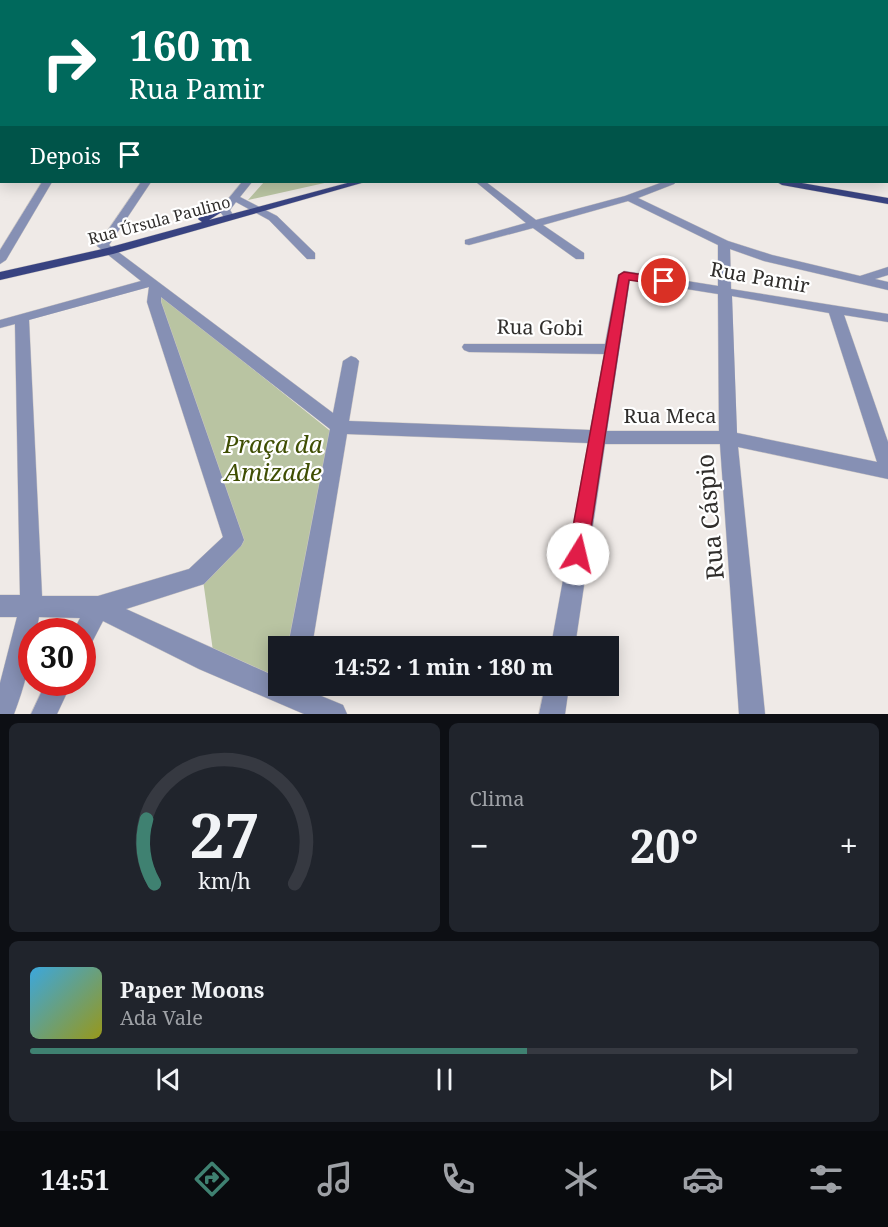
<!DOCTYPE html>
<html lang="pt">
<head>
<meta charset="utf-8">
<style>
	:root { --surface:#171b24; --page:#20242c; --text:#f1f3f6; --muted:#9ea1a6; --line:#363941; --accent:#3f8171 }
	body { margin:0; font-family:"Noto Serif",serif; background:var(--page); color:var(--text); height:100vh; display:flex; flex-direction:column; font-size:22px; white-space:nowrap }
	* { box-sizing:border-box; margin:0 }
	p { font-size:20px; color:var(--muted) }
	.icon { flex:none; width:33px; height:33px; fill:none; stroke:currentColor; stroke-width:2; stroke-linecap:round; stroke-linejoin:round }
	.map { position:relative; height:714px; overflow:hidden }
	.drawer { display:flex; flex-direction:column; gap:9px; padding:9px; background:#0d0f14; flex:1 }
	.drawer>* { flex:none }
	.guide { position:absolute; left:0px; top:0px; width:888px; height:183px; box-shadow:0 3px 15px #0003; background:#00695c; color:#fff; overflow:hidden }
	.speed { position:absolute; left:18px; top:618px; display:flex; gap:12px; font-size:30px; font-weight:700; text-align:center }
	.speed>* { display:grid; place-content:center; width:78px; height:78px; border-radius:50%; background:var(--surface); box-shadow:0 3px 15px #0003; line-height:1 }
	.speed .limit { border:9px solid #d22; background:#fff; color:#111 }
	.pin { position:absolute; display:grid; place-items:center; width:51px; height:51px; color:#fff; margin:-26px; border:3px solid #fff; border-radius:50%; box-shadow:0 2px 6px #0007 }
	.me { position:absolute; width:66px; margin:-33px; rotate:9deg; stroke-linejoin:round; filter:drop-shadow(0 0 4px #0008) }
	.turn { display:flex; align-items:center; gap:21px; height:126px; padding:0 30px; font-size:27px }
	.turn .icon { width:78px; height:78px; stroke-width:2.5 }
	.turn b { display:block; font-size:42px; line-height:51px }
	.then { display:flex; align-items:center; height:57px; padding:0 30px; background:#0003; gap:12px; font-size:22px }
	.big { font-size:45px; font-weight:700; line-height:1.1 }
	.drawer .widget { flex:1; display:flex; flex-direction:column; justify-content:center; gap:9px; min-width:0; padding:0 21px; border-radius:9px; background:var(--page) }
	.drawer .dial { align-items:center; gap:0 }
	.dial svg { height:156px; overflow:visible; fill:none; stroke:var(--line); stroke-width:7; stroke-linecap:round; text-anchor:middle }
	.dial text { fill:var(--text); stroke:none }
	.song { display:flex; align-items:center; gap:18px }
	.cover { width:72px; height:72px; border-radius:9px; background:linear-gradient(135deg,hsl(200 70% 55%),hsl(60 70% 35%)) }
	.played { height:6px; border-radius:3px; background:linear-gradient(90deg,var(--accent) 60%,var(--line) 60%) }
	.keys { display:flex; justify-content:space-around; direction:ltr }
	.heat { display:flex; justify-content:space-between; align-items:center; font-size:33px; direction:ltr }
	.drawer .tiles { flex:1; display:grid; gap:9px; grid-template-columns:1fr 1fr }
	.widget:last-child { grid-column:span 2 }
	.trip { position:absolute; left:268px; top:636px; width:351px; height:60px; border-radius:0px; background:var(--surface); box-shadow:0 3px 15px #0003; font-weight:700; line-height:60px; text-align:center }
	.menu { display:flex; height:96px; justify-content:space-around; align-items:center; background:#090b0e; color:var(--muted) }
	.menu .icon { width:42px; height:42px }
	.menu .selected { color:var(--accent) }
	.menu b { font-size:27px; color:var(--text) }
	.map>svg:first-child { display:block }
	.green { fill:#b9c4a2 }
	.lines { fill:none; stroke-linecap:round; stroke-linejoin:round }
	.minor-casing { stroke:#cdc8c5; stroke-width:1 }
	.major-casing { stroke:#cdc8c5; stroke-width:1 }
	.minor { fill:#8690b4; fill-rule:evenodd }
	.major { fill:#384381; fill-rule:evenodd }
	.route { fill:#e11d48; stroke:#92132f; stroke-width:1.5 }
	.labels { text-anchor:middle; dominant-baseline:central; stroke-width:4.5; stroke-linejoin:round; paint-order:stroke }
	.far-street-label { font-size:16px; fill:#302e2c; stroke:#fff }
	.street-label { font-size:20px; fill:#302e2c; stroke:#fff }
	.near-park-label { font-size:24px; font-style:italic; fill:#3f4e03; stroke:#fff }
	.near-street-label { font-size:24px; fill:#302e2c; stroke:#fff }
</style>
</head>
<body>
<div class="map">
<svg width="888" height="714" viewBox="0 0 888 714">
	<rect width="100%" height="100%" fill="#efeae7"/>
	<path class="green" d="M264 182H329L248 200Z
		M157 292 334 434 295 646H279V677L213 651 203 580 241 540Z"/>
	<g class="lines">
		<g class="minor-casing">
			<path id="minor" d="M886 93H888V97H886Z
				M0 100H2V104H0Z
				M886 109H888V114H886Z
				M42 182H52L6 260 0 264V250Z
				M141 182H151L109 245 333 413 343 361 351 356 356 358 359 361 349 421 590 430 604 354 469 352 464 350 462 347 464 344H605L618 275 624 271 718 286V245L628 201 543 225 584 253V259H576L533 228 469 245 465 244V240L526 223 476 182H486L536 220 625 196 663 182H676L674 184 638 198 728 241 772 255 860 276 888 267V275L875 279 888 282V290L764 261 730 249 731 289 888 314V322L844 315 888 442V479L738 447 765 714H739L720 444H605L575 646H551L588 443 347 434 312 646H288L330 429 161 297V302L244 540 241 546 204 584 126 609 279 678V686H297L343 705 347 714H304L199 669 103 621 90 646 82 650V632H73L80 618 39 617 36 632H32C32 661 24 687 14 714H0V683L17 617H0V595H20L15 324 0 328V320L141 281 97 246ZM630 280 718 294 719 431H607ZM149 287 147 302 223 537 189 569 98 596H42L29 320ZM732 296 829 313 877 462 737 433Z
				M242 182H252L240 197 277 216 315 253V259H307L269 220 236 202 230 210 235 218 226 220 219 210Z
				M46 682H72L57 714H31Z
				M545 686H569L565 714H539Z"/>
		</g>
		<g class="major-casing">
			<path id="major" d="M886 132H888V136H886Z
				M351 182H365L113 254 0 280V272L107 248 202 222 198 219 199 217 222 204 231 206 209 220Z
				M777 182H796L888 198V204L782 185Z"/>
		</g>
		<use href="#minor" class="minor"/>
		<use href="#major" class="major"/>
	</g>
	<linearGradient id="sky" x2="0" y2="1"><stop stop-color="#7cb5d8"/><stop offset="0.47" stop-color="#f8f6f4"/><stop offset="1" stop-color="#f8f6f4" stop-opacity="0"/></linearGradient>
	<rect width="888" height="189" fill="url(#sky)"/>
	<path class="route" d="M624 272 664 278 670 281 664 285 629 280 587 554 584 560 578 562 571 560 568 554 619 275Z"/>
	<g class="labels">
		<g class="far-street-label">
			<text transform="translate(159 220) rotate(-15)">Rua Úrsula Paulino</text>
		</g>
		<g class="street-label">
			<text transform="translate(760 277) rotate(10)">Rua Pamir</text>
			<text transform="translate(540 327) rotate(1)">Rua Gobi</text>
			<text x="670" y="415">Rua Meca</text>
		</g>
		<g class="near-park-label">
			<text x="273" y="443">Praça da<tspan x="273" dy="28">Amizade</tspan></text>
		</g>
		<g class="near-street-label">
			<text transform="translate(709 517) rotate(-95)">Rua Cáspio</text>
		</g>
	</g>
</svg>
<div class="speed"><div class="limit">30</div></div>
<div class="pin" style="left:664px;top:281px;background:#d93025"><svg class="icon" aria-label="arrive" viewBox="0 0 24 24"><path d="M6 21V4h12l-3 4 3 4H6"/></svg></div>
<svg class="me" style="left:578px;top:554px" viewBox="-20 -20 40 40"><circle r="19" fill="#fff"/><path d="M0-13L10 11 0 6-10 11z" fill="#e11d48"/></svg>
<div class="trip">14:52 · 1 min · 180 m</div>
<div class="guide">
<div class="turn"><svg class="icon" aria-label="right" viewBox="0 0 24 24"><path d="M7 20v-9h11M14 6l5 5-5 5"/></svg><div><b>160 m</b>Rua Pamir</div></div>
<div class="then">Depois<svg class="icon" aria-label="arrive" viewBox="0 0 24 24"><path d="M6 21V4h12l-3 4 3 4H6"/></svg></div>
</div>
</div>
<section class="drawer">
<div class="tiles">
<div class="widget dial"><svg viewBox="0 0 100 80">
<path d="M14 69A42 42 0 1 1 86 69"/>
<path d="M14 69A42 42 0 0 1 10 36" stroke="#3f8171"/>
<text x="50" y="56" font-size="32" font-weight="700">27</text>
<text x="50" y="72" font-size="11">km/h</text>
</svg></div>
<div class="widget"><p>Clima</p>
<div class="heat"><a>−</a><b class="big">20°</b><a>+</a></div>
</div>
<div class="widget">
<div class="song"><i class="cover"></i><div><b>Paper Moons</b><p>Ada Vale</p></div></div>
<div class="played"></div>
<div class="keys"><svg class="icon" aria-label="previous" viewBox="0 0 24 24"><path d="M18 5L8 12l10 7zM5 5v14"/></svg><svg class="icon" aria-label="pause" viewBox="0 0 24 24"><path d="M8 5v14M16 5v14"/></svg><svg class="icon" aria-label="next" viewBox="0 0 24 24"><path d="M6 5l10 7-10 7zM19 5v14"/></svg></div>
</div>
</div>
</section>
<nav class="menu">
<b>14:51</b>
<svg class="icon selected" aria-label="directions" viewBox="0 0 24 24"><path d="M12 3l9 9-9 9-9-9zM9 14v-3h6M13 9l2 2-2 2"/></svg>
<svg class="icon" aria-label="music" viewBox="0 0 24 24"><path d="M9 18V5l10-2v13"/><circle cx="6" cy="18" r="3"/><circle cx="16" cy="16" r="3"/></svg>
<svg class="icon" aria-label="phone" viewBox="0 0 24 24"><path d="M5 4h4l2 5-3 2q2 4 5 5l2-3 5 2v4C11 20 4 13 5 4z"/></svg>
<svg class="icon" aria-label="climate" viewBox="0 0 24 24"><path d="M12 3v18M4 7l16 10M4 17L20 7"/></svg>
<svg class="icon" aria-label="car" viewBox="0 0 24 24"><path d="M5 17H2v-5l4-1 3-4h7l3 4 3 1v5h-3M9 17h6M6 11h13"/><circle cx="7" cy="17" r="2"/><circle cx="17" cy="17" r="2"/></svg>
<svg class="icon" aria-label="filters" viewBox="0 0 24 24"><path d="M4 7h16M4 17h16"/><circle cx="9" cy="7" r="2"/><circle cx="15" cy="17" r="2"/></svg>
</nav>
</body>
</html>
